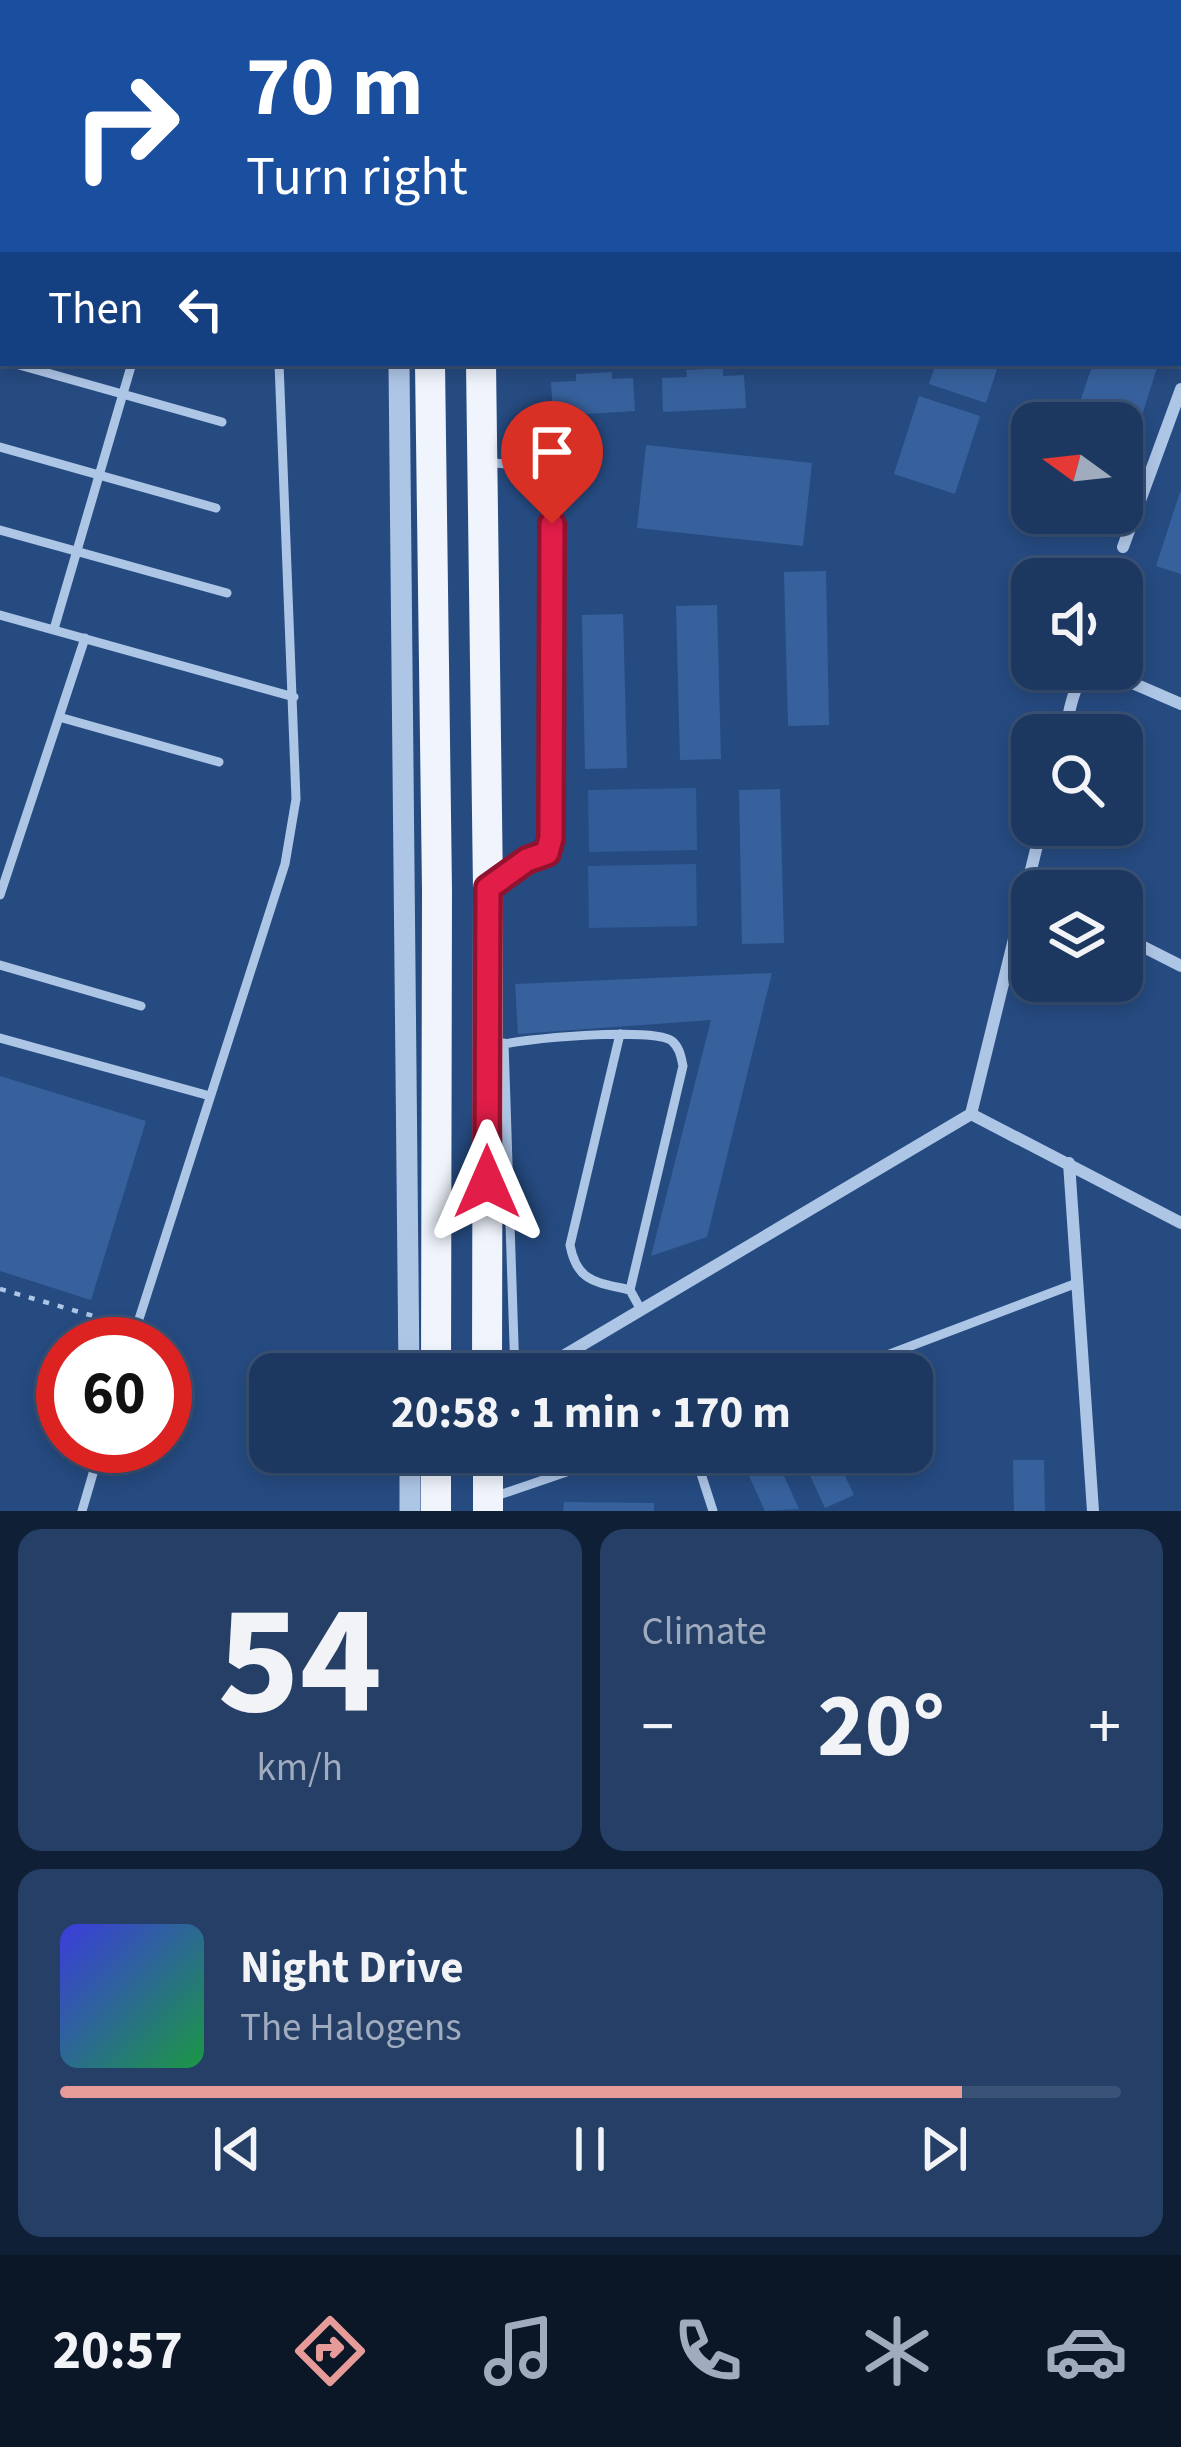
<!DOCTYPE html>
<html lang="en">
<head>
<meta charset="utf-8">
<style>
	:root { --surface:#1c3861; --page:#253f67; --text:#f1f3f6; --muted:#a0acbd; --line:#3a5276; --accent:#e69b98 }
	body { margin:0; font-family:"Source Sans 3",sans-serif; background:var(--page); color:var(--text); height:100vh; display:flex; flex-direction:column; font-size:45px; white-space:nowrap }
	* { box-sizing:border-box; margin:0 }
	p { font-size:39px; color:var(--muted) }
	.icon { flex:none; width:66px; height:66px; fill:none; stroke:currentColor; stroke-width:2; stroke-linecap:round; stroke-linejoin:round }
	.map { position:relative; height:1511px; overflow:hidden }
	.details { display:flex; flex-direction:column; gap:18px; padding:18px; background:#0f1f35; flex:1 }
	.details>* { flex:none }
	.banner { position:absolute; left:0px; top:0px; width:1182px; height:366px; box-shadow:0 6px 18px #0003,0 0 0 3px var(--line); background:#1a4fa0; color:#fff; overflow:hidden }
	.needle { width:78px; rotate:285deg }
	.fabs { position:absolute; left:1011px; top:402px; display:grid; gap:24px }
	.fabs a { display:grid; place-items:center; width:132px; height:132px; border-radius:24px; background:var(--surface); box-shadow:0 6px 18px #0003,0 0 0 3px var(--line); font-size:60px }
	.speed { position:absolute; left:36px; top:1317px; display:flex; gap:24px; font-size:60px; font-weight:700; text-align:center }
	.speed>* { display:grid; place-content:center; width:156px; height:156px; border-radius:50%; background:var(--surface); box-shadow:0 6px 18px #0003,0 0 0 3px var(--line); line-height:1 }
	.speed .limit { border:18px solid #d22; background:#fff; color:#111 }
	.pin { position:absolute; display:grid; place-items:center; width:102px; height:102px; color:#fff; margin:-123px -51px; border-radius:50% 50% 50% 0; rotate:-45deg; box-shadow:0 0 12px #0007 }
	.pin .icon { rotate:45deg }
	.me { position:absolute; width:132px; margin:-66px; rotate:0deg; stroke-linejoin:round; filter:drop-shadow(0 0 9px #0008) }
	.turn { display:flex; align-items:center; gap:42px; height:252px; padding:0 48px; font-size:54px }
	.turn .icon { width:156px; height:156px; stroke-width:2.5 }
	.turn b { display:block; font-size:84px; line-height:102px }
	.then { display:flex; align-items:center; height:114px; padding:0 48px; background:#0003; gap:24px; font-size:45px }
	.big { font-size:90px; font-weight:700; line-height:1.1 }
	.details .tile { flex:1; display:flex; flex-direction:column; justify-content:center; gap:18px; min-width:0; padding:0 42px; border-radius:24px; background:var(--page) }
	.details .dial { align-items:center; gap:0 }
	.dial b { font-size:156px; line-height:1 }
	.song { display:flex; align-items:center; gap:36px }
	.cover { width:144px; height:144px; border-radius:18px; background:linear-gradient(135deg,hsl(240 70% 55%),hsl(140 70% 35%)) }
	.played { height:12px; border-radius:6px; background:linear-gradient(90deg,var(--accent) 85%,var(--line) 85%) }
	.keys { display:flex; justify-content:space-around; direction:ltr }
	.heat { display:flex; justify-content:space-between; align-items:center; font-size:66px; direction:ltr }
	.details .tiles { flex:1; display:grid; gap:18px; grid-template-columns:1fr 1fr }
	.tile:last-child { grid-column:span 2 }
	.trip { position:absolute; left:249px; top:1353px; width:684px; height:120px; border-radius:24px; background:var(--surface); box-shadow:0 6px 18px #0003,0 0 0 3px var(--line); font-weight:700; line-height:120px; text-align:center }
	.tabs { display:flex; height:192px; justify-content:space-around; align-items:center; background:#0b1627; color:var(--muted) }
	.tabs .icon { width:84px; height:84px }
	.tabs .on { color:var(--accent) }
	.tabs b { font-size:54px; color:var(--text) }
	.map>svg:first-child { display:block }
	.green { fill:#315c98 }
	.building { fill:#37619d }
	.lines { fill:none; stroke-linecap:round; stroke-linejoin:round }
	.path { stroke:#aec6e6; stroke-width:4.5; stroke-dasharray:6 9; stroke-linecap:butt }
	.service { stroke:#aec6e6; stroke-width:9 }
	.minor { stroke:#aec6e6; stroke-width:12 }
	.tertiary { stroke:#aec6e6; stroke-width:21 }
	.primary { stroke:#eff4fd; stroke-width:30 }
	.route-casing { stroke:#92132f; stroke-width:30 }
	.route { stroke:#e11d48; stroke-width:21 }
</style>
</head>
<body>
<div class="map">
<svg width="1181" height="1511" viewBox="0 0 1181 1511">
	<rect width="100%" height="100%" fill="#264b81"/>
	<path class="green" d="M696 788 697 850 589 852 588 790Z
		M696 864 697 926 589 928 588 866Z"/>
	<path class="building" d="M936 363H999L986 403 929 384Z
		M1093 363H1141L1157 368 1131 450 1122 447V423H1073Z
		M723 368V376L744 375 746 408 663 412 662 378 687 377 686 370Z
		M612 372V379L633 378 635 411 553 416 551 382 576 381V374Z
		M919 396 980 416 955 494 894 474Z
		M646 445 812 463 803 546 637 528Z
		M1031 468 1032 513H1083L1076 535 1016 515Z
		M1180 492H1181V574L1156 566Z
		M826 571 829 725 788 726 784 572Z
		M717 605 721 759 680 760 676 606Z
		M623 614 627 768 585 769 582 615Z
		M780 789 784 943 742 944 739 790Z
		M772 973 707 1237 651 1256 711 1020 518 1034 515 984Z
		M0 1076 146 1121 91 1300 0 1271Z
		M738 1452H773L799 1509 765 1511Z
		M799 1452H834L854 1495 825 1508Z
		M1013 1460H1044L1045 1511H1014Z
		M564 1502 654 1503V1511H563Z"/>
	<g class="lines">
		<path class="path" d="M0 1289 121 1324"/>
		<path class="service" d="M0 200 3 201
			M0 280 3 281
			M0 360H3
			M12 363 222 422
			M0 447 216 508
			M486 462 545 468 552 479 551 838 547 853 527 860 497 882
			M0 530 227 593
			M0 615 294 697
			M54 629 132 363
			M59 717 85 638
			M0 895 59 717 219 762
			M0 965 141 1006
			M620 1034 570 1245C577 1283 597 1282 630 1290
			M0 1038 210 1096
			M504 1043 515 1374
			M493 1047C517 1038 655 1027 672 1041 680 1048 681 1057 683 1066L630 1290 641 1310
			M131 1344 285 864 296 799 279 363
			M837 1374 1077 1283
			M694 1452 713 1511
			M493 1497 625 1452
			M82 1511 101 1446"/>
		<path class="minor" d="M1179 243 1181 244
			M1123 547 1181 389
			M1064 735C1071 710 1071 674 1100 669L1181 704
			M1122 936 1181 966
			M971 1114 1181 1223
			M1069 1163 1093 1511
			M533 1374 971 1114 1042 825"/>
		<path class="tertiary" d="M397 0V3
			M399 363 409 1374
			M410 1452V1511"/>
		<path class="primary" d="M430 3V0
			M481 3V0
			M430 363 437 890 436 1374
			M481 363 488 888 487 1374
			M436 1452V1511
			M488 1452V1511"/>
	</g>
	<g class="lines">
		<g class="route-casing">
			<path id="route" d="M487 1182 488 888 527 860 547 853 551 838 552 524"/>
		</g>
		<use href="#route" class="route"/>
	</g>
</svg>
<div class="fabs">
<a><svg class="needle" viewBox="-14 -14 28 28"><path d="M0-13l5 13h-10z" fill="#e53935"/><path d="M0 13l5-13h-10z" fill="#a0acbd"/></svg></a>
<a><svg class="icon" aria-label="sound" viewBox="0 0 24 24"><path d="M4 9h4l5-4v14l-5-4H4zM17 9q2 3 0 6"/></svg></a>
<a><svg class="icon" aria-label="search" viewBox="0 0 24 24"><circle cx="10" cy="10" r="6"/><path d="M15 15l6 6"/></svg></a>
<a><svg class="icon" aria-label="layers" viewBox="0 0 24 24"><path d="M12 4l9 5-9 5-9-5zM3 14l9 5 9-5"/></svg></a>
</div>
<div class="speed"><div class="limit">60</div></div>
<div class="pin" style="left:552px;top:524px;background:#d93025"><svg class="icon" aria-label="arrive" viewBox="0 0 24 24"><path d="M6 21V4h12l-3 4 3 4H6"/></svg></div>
<svg class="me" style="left:487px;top:1182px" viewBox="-20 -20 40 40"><path d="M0-17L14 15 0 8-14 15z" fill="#e11d48" stroke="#fff" stroke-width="4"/></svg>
<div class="trip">20:58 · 1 min · 170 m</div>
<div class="banner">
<div class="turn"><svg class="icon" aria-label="right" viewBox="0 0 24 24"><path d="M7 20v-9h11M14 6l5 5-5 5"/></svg><div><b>70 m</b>Turn right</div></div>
<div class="then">Then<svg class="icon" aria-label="left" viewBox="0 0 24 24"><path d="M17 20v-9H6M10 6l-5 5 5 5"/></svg></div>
</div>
</div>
<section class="details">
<div class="tiles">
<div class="tile dial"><b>54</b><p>km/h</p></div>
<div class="tile"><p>Climate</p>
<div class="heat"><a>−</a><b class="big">20°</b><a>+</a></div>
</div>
<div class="tile">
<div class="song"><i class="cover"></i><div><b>Night Drive</b><p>The Halogens</p></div></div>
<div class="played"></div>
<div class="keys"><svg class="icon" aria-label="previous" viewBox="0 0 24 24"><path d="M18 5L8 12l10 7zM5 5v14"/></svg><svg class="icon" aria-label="pause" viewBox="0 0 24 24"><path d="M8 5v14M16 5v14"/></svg><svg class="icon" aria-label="next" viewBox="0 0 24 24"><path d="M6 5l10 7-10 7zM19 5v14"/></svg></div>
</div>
</div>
</section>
<nav class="tabs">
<b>20:57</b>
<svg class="icon on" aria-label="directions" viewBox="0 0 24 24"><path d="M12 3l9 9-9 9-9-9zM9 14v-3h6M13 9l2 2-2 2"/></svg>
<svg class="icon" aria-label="music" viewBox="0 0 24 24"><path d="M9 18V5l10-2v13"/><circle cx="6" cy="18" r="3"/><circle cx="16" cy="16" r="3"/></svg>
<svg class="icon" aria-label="phone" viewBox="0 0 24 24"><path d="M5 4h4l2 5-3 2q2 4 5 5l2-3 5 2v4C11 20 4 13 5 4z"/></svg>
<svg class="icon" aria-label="climate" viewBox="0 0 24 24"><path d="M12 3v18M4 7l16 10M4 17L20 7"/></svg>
<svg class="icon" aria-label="car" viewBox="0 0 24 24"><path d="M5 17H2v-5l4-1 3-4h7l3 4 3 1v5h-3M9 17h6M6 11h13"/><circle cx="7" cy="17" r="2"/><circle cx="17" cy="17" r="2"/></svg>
</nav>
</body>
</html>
